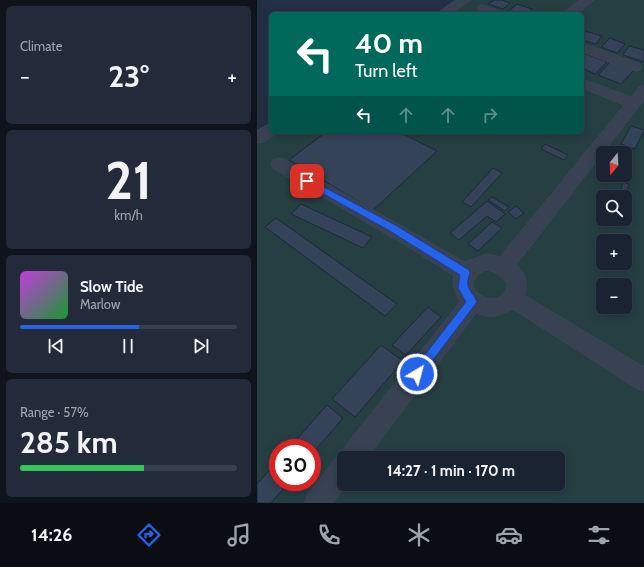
<!DOCTYPE html>
<html lang="en">
<head>
<meta charset="utf-8">
<style>
	:root { --surface:#1a2332; --page:#232b3a; --text:#f1f3f6; --muted:#9fa4ac; --line:#38404d; --accent:#2563eb }
	body { margin:0; font-family:Cabin,sans-serif; background:var(--page); color:var(--text); height:100vh; display:flex; flex-direction:column; font-size:15px; white-space:nowrap }
	* { box-sizing:border-box; margin:0 }
	p { font-size:13px; color:var(--muted) }
	.icon { flex:none; width:22px; height:22px; fill:none; stroke:currentColor; stroke-width:2; stroke-linecap:round; stroke-linejoin:round }
	.map { position:relative; flex:1; overflow:hidden }
	.details { display:flex; flex-direction:column; gap:6px; padding:6px; background:#0e131c; width:257px }
	.details>* { flex:none }
	.hud { position:absolute; left:12px; top:12px; width:315px; height:122px; border-radius:6px; box-shadow:0 2px 10px #0003,0 0 0 1px var(--line); background:#00695c; color:#fff; overflow:hidden }
	.needle { width:26px; rotate:198deg }
	.tools { position:absolute; left:339px; top:146px; display:grid; gap:8px }
	.tools a { display:grid; place-items:center; width:36px; height:36px; border-radius:6px; background:var(--surface); box-shadow:0 2px 10px #0003,0 0 0 1px var(--line); font-size:20px }
	.speed { position:absolute; left:12px; top:439px; display:flex; gap:8px; font-size:20px; font-weight:700; text-align:center }
	.speed>* { display:grid; place-content:center; width:52px; height:52px; border-radius:50%; background:var(--surface); box-shadow:0 2px 10px #0003,0 0 0 1px var(--line); line-height:1 }
	.speed .limit { border:6px solid #d22; background:#fff; color:#111 }
	.pin { position:absolute; display:grid; place-items:center; width:34px; height:34px; color:#fff; margin:-17px; border-radius:8px; box-shadow:0 2px 6px #0006 }
	.me { position:absolute; width:44px; margin:-22px; rotate:37deg; stroke-linejoin:round; filter:drop-shadow(0 0 3px #0008) }
	.turn { display:flex; align-items:center; gap:14px; height:84px; padding:0 20px; font-size:18px }
	.turn .icon { width:52px; height:52px; stroke-width:2.5 }
	.turn b { display:block; font-size:28px; line-height:34px }
	.lanes { display:flex; align-items:center; height:38px; padding:0 20px; background:#0003; justify-content:center; gap:20px; direction:ltr }
	.lanes .off { opacity:.35 }
	.big { font-size:30px; font-weight:800; line-height:1.1 }
	.details .widget { flex:1; display:flex; flex-direction:column; justify-content:center; gap:6px; min-width:0; padding:0 14px; border-radius:6px; background:var(--page) }
	.details .dial { align-items:center; gap:0 }
	.dial b { font-size:52px; line-height:1 }
	.song { display:flex; align-items:center; gap:12px }
	.cover { width:48px; height:48px; border-radius:6px; background:linear-gradient(135deg,hsl(290 70% 55%),hsl(130 70% 35%)) }
	.played { height:4px; border-radius:2px; background:linear-gradient(90deg,var(--accent) 55%,var(--line) 55%) }
	.keys { display:flex; justify-content:space-around; direction:ltr }
	.heat { display:flex; justify-content:space-between; align-items:center; font-size:22px; direction:ltr }
	.charge { height:6px; border-radius:3px; background:linear-gradient(90deg,#34c759 57%,var(--line) 0) }
	.trip { position:absolute; left:80px; top:451px; width:228px; height:40px; border-radius:6px; background:var(--surface); box-shadow:0 2px 10px #0003,0 0 0 1px var(--line); font-weight:800; line-height:40px; text-align:center }
	.tab-bar { display:flex; height:64px; justify-content:space-around; align-items:center; background:#0a0e14; color:var(--muted) }
	.tab-bar .icon { width:28px; height:28px }
	.tab-bar .on { color:var(--accent) }
	.tab-bar b { font-size:18px; color:var(--text) }
	main { display:flex; flex:1; min-height:0 }
	.map>svg:first-child { display:block }
	.green { fill:#253f43; fill-rule:evenodd }
	.building { fill:#354359; stroke:#1e2939 }
	.lines { fill:none; stroke-linecap:round; stroke-linejoin:round }
	.minor-casing { stroke:#414b5b; stroke-width:1 }
	.minor { fill:#384252; fill-rule:evenodd }
	.route { fill:#2563eb; stroke:#184099 }
</style>
</head>
<body>
<main>
<section class="details">
<div class="widget"><p>Climate</p>
<div class="heat"><a>−</a><b class="big">23°</b><a>+</a></div>
</div>
<div class="widget dial"><b>21</b><p>km/h</p></div>
<div class="widget">
<div class="song"><i class="cover"></i><div><b>Slow Tide</b><p>Marlow</p></div></div>
<div class="played"></div>
<div class="keys"><svg class="icon" aria-label="previous" viewBox="0 0 24 24"><path d="M18 5L8 12l10 7zM5 5v14"/></svg><svg class="icon" aria-label="pause" viewBox="0 0 24 24"><path d="M8 5v14M16 5v14"/></svg><svg class="icon" aria-label="next" viewBox="0 0 24 24"><path d="M6 5l10 7-10 7zM19 5v14"/></svg></div>
</div>
<div class="widget"><p>Range · 57%</p><b class="big">285 km</b><div class="charge"></div></div>
</section>
<div class="map">
<svg width="387" height="503" viewBox="0 0 387 503">
	<rect width="100%" height="100%" fill="#232f43"/>
	<path class="green" d="M198 0H387V503H0V130L14 121V132H325V14H177ZM346 153H368V175H346ZM346 197H368V219H346ZM346 241H368V263H346ZM346 285H368V307H346ZM21 448H55V482H21ZM87 458H301V484H87Z"/>
	<path class="building" d="M237 0H245L253 3 246 9 231 4Z
		M260 4 275 9 270 14H258L251 12Z
		M328 31 345 36 339 44 325 40V34Z
		M353 38 368 44 360 53 344 47Z
		M372 46 387 50V62L366 55Z
		M329 54 350 62 338 74 325 68V58Z
		M353 62 376 71 364 84 341 75Z
		M374 126 387 130 378 149 364 144Z
		M69 132H142L180 151 116 210 32 160Z
		M288 144 311 155 307 160 284 149Z
		M354 146 366 152 353 153 349 151Z
		M236 168 245 173 214 207 205 202Z
		M366 182 372 184 370 191 364 189Z
		M235 197 252 207 248 211 231 200Z
		M230 201 248 214 239 222 230 216 202 240 193 233Z
		M44 204 115 237 106 248 34 214Z
		M259 206 267 213 259 219 251 212Z
		M19 218 140 304 128 316 8 227Z
		M235 222 245 228 221 251 211 244Z
		M171 307 184 317 149 355 135 345Z
		M124 345 146 361 98 417 75 399Z
		M70 405 86 418 55 454V448H32Z
		M287 452 290 456 287 458H278Z
		M21 461V482H32L14 503H0V484Z"/>
	<g class="lines">
		<g class="minor-casing">
			<path id="minor" d="M199 0H213L194 14H180Z
				M323 0H337L320 14H306Z
				M226 5 243 11 245 14C237 14 225 16 220 9L222 6Z
				M325 43 383 64 385 67 383 70 378 71 373 70 325 52Z
				M325 79 374 97 382 87 387 86V100L259 265C268 274 272 283 267 295L387 367V391L379 388 256 309C243 316 233 319 219 313L110 458H87V484H90L76 503H47L51 494 78 459 83 457 86 449 203 302 196 286 197 276 155 249 16 168 14 164 16 160 22 158 28 160 208 262 230 254 243 257 367 105 325 88ZM230 270 238 272 250 282C251 303 224 304 216 286 217 276 222 273 230 270Z
				M14 124V132L20 133 6 142 0 143V131Z"/>
		</g>
		<use href="#minor" class="minor"/>
	</g>
	<path class="route" d="M50 178 140 226 212 270 213 273C207 289 214 289 220 302L163 377 160 379 156 377 154 374 156 370 209 302 201 288 203 275 133 231 47 183 46 181Z"/>
</svg>
<div class="tools">
<a><svg class="needle" viewBox="-14 -14 28 28"><path d="M0-13l5 13h-10z" fill="#e53935"/><path d="M0 13l5-13h-10z" fill="#9fa4ac"/></svg></a>
<a><svg class="icon" aria-label="search" viewBox="0 0 24 24"><circle cx="10" cy="10" r="6"/><path d="M15 15l6 6"/></svg></a>
<a>+</a>
<a>−</a>
</div>
<div class="speed"><div class="limit">30</div></div>
<div class="pin" style="left:50px;top:181px;background:#d93025"><svg class="icon" aria-label="arrive" viewBox="0 0 24 24"><path d="M6 21V4h12l-3 4 3 4H6"/></svg></div>
<svg class="me" style="left:160px;top:374px" viewBox="-20 -20 40 40"><circle r="17" fill="#2563eb" stroke="#fff" stroke-width="3"/><path d="M0-11L8 9 0 5-8 9z" fill="#fff"/></svg>
<div class="trip">14:27 · 1 min · 170 m</div>
<div class="hud">
<div class="turn"><svg class="icon" aria-label="left" viewBox="0 0 24 24"><path d="M17 20v-9H6M10 6l-5 5 5 5"/></svg><div><b>40 m</b>Turn left</div></div>
<div class="lanes"><svg class="icon" aria-label="left" viewBox="0 0 24 24"><path d="M17 20v-9H6M10 6l-5 5 5 5"/></svg><svg class="icon off" aria-label="ahead" viewBox="0 0 24 24"><path d="M12 20V5M6 11l6-6 6 6"/></svg><svg class="icon off" aria-label="ahead" viewBox="0 0 24 24"><path d="M12 20V5M6 11l6-6 6 6"/></svg><svg class="icon off" aria-label="right" viewBox="0 0 24 24"><path d="M7 20v-9h11M14 6l5 5-5 5"/></svg></div>
</div>
</div>
</main>
<nav class="tab-bar">
<b>14:26</b>
<svg class="icon on" aria-label="directions" viewBox="0 0 24 24"><path d="M12 3l9 9-9 9-9-9zM9 14v-3h6M13 9l2 2-2 2"/></svg>
<svg class="icon" aria-label="music" viewBox="0 0 24 24"><path d="M9 18V5l10-2v13"/><circle cx="6" cy="18" r="3"/><circle cx="16" cy="16" r="3"/></svg>
<svg class="icon" aria-label="phone" viewBox="0 0 24 24"><path d="M5 4h4l2 5-3 2q2 4 5 5l2-3 5 2v4C11 20 4 13 5 4z"/></svg>
<svg class="icon" aria-label="climate" viewBox="0 0 24 24"><path d="M12 3v18M4 7l16 10M4 17L20 7"/></svg>
<svg class="icon" aria-label="car" viewBox="0 0 24 24"><path d="M5 17H2v-5l4-1 3-4h7l3 4 3 1v5h-3M9 17h6M6 11h13"/><circle cx="7" cy="17" r="2"/><circle cx="17" cy="17" r="2"/></svg>
<svg class="icon" aria-label="filters" viewBox="0 0 24 24"><path d="M4 7h16M4 17h16"/><circle cx="9" cy="7" r="2"/><circle cx="15" cy="17" r="2"/></svg>
</nav>
</body>
</html>
